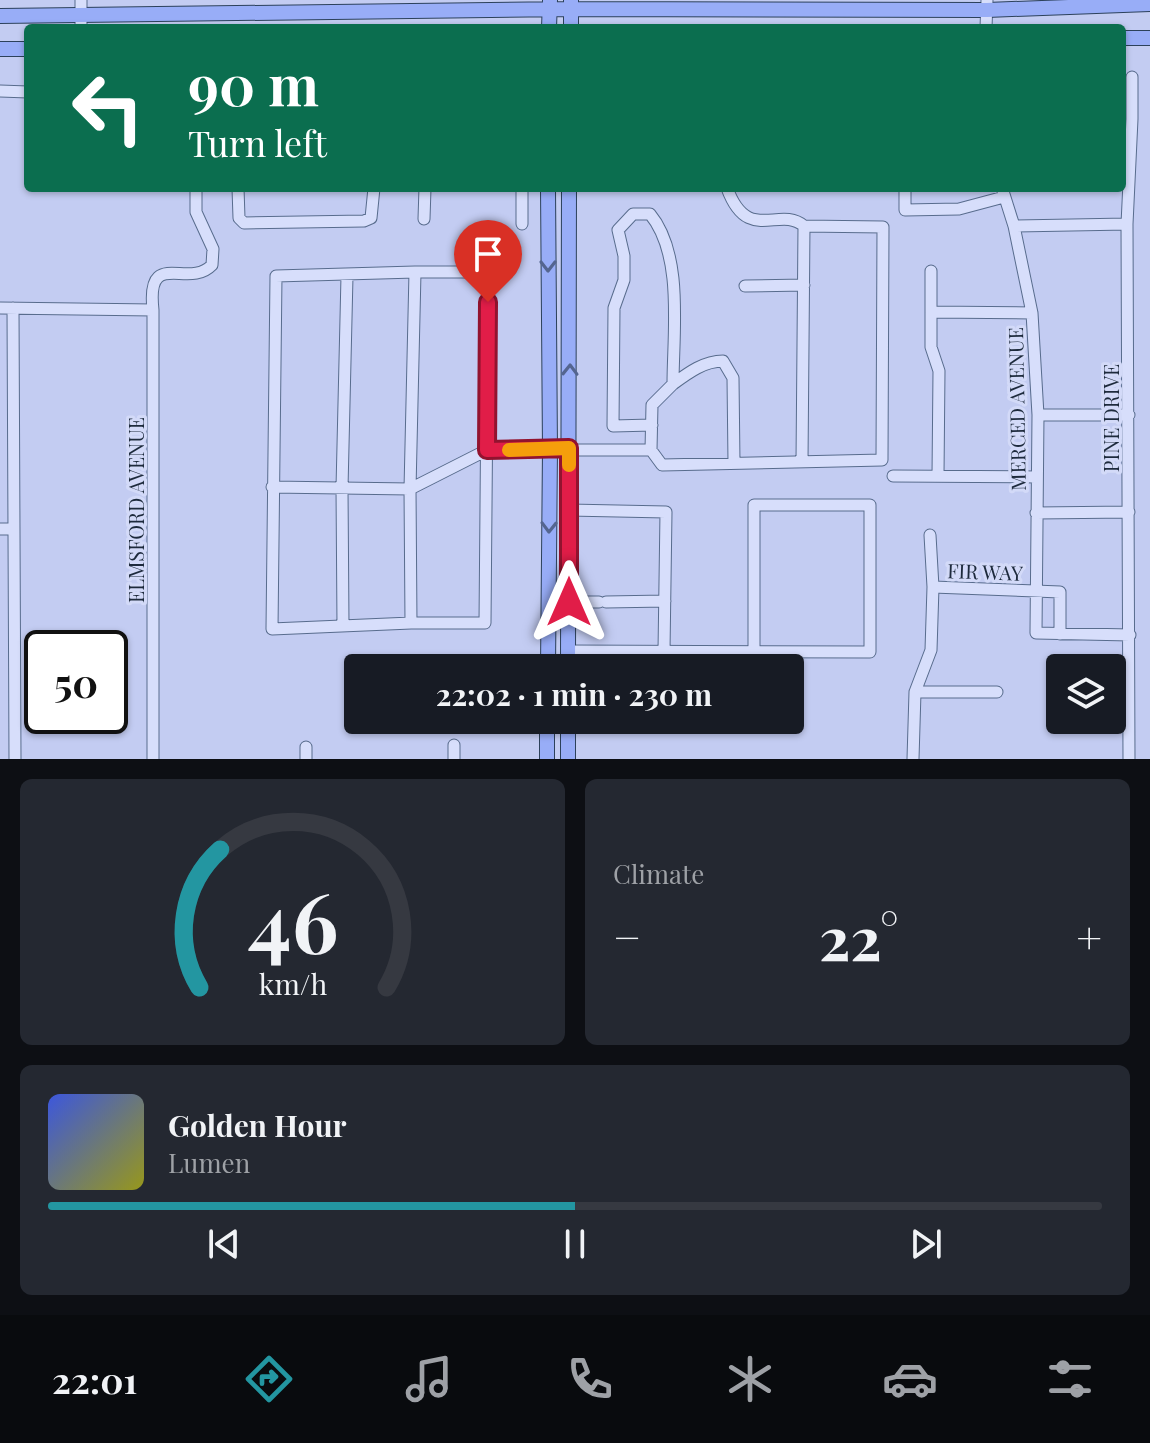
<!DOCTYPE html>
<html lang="en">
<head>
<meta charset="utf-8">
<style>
	:root { --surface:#171b24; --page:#242831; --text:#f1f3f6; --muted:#9ea1a6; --line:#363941; --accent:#2396a1 }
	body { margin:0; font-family:"Playfair Display",serif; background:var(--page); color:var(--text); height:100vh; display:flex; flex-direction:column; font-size:30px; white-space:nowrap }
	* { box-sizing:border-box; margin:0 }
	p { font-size:26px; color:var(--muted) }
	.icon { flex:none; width:44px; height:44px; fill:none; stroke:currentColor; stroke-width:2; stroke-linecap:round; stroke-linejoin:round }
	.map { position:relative; height:759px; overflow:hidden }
	.drawer { display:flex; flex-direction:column; gap:20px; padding:20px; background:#0d0f14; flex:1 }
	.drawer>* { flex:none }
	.guide { position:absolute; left:24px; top:24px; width:1102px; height:168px; border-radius:8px; box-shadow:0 2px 6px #0004; background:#0b6e4f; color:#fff; overflow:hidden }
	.fabs { position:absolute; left:1046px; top:654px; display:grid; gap:16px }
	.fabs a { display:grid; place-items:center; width:80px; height:80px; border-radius:8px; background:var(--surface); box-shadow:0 2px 6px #0004; font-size:40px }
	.speed { position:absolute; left:24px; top:630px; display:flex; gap:16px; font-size:40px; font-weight:700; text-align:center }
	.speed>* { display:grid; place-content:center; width:104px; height:104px; border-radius:50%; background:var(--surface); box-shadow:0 2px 6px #0004; line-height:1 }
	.speed .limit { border:4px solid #111; border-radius:12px; background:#fff; color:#111 }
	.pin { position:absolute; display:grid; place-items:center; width:68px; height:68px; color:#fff; margin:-82px -34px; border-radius:50% 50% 50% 0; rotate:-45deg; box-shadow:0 0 8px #0007 }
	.pin .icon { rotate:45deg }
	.me { position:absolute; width:88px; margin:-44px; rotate:0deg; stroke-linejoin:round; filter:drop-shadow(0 0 6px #0008) }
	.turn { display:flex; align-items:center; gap:28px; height:168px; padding:0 32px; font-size:36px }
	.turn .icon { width:104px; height:104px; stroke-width:2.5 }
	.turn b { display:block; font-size:56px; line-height:68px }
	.big { font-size:60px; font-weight:700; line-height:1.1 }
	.drawer .widget { flex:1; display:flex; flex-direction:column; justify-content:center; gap:12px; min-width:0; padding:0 28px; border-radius:12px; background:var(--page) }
	.drawer .dial { align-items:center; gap:0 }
	.dial svg { height:208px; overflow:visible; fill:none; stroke:var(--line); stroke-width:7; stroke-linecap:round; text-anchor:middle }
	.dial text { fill:var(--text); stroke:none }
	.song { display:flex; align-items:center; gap:24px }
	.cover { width:96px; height:96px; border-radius:12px; background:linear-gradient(135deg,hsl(230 70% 55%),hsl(60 70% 35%)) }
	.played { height:8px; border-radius:4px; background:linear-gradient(90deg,var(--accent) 50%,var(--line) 50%) }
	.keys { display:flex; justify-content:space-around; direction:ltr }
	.heat { display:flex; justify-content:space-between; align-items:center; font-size:44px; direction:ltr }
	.drawer .tiles { flex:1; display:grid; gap:20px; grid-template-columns:1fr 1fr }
	.widget:last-child { grid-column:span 2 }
	.trip { position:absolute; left:344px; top:654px; width:460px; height:80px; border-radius:8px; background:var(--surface); box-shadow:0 2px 6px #0004; font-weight:700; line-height:80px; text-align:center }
	.tabs { display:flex; height:128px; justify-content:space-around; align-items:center; background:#090b0e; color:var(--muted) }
	.tabs .icon { width:56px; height:56px }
	.tabs .selected { color:var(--accent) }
	.tabs b { font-size:36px; color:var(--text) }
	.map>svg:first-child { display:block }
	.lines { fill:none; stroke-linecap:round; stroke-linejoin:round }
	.minor-casing { stroke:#586c8d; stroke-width:13 }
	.major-casing { stroke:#2c415b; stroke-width:16 }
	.minor { stroke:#d7defb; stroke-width:11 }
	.major { stroke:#98adf7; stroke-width:14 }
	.oneway { stroke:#546590 }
	.route-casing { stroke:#92132f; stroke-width:20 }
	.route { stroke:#e11d48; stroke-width:14 }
	.slow { stroke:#f59e0b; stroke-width:14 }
	.labels { text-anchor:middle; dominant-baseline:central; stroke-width:6; stroke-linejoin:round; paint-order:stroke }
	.street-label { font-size:20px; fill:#1d2a3c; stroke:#d3daf8 }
</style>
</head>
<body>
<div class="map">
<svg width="1150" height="759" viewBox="0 0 1150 759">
	<rect width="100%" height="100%" fill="#c3ccf2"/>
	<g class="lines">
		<g class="minor-casing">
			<path id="minor" d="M81 0V28
				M986 28 987 0
				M0 91 28 92
				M238 188 239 218 244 223 364 221 371 218 374 188
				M522 188V224
				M905 188V210L959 209 1004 197
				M1002 188 1014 226 1032 313 1038 415 1036 633 1130 635
				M424 219 425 188
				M1014 226 1127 224
				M931 271V347L939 371 938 475
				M415 272H488L485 623H411L272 629 276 276Z
				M745 286 804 285
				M0 308 153 310
				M13 308 15 759
				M931 312 1032 313
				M673 384C688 373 704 361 723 361L733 378 734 463
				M1038 415H1129
				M651 450 652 405 673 384C673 333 684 255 650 214H633L618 230 624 256V280L614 308 613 426 652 425
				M802 462 804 226
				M893 476 1037 477
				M272 487 410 489 487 450H651L662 465 882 460 883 227 804 226C779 205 748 245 727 188
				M569 510 666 512 664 651
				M1036 513 1129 512
				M0 529H13
				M933 587 1060 592V634
				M569 602H599
				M606 602 665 601
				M411 623 410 489 415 272
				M343 625 342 488 347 276
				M569 651 870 652V505H754V652
				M915 692H997
				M454 745V759
				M306 747V759
				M153 759V310C146 247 188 290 212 265L213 249 196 212V188
				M913 759 915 692 931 650 933 587 930 535
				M1129 759 1127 224 1132 119V77"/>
		</g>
		<g class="major-casing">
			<path id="major" d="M0 16 571 9 987 10 1150 4
				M549 28 550 0
				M571 28V0
				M1122 38H1150
				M0 49H28
				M548 668 550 449 548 188
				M568 668 569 188
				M547 759V720
				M568 759V720"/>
		</g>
		<use href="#minor" class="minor"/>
		<use href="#major" class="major"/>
	</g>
	<defs><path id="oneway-chevron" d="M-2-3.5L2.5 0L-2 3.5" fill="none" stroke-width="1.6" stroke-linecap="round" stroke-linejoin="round" transform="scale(2)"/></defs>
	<g class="oneway">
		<use href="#oneway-chevron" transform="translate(548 266) rotate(90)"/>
		<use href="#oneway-chevron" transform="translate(570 370) rotate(-89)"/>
		<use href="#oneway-chevron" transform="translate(549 527) rotate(91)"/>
	</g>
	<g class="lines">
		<g class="route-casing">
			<path id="route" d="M488 302 487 450 569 448V602"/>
		</g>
		<use href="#route" class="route"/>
		<path class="slow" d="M509 450 569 448V465"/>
	</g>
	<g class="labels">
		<g class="street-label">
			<text transform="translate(1016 409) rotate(-91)">MERCED AVENUE</text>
			<text transform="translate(1110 418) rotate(-90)">PINE DRIVE</text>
			<text transform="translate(135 510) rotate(-90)">ELMSFORD AVENUE</text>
			<text transform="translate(985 571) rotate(2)">FIR WAY</text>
		</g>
	</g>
</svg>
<div class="fabs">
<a><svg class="icon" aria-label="layers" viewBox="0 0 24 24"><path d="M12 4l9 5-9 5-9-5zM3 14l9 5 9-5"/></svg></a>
</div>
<div class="speed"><div class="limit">50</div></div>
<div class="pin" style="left:488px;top:302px;background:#d93025"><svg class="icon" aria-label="arrive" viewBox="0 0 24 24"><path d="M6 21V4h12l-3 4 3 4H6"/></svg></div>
<svg class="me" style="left:569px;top:602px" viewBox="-20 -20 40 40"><path d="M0-17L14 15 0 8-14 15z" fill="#e11d48" stroke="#fff" stroke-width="4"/></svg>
<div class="trip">22:02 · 1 min · 230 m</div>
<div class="guide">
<div class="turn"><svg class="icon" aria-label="left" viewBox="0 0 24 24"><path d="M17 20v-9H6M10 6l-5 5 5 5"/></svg><div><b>90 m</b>Turn left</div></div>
</div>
</div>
<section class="drawer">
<div class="tiles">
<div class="widget dial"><svg viewBox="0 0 100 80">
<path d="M14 69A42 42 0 1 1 86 69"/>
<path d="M14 69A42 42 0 0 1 22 16" stroke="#2396a1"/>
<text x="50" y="56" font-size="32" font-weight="700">46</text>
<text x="50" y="72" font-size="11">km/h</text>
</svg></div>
<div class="widget"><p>Climate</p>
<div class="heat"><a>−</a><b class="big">22°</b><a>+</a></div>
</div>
<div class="widget">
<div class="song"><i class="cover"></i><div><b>Golden Hour</b><p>Lumen</p></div></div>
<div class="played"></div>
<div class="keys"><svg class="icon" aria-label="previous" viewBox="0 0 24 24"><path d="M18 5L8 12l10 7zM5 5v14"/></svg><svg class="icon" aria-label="pause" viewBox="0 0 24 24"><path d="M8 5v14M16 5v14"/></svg><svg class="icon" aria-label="next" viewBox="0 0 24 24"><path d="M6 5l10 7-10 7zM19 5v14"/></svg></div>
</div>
</div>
</section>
<nav class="tabs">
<b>22:01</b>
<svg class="icon selected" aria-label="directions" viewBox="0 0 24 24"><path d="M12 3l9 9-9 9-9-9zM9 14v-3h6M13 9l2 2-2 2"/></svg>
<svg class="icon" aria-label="music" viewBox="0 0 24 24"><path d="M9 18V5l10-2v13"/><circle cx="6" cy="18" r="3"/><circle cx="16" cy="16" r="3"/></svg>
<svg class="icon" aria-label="phone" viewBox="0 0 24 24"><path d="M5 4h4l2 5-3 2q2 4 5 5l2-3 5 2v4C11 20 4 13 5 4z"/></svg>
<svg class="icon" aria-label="climate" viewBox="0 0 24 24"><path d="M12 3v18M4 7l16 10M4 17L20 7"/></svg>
<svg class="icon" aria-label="car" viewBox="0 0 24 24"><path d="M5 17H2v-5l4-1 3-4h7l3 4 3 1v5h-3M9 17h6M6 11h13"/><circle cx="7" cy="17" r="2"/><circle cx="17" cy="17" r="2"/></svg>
<svg class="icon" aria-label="filters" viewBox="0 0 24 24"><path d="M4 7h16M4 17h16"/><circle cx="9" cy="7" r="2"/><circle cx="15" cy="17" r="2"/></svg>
</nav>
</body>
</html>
